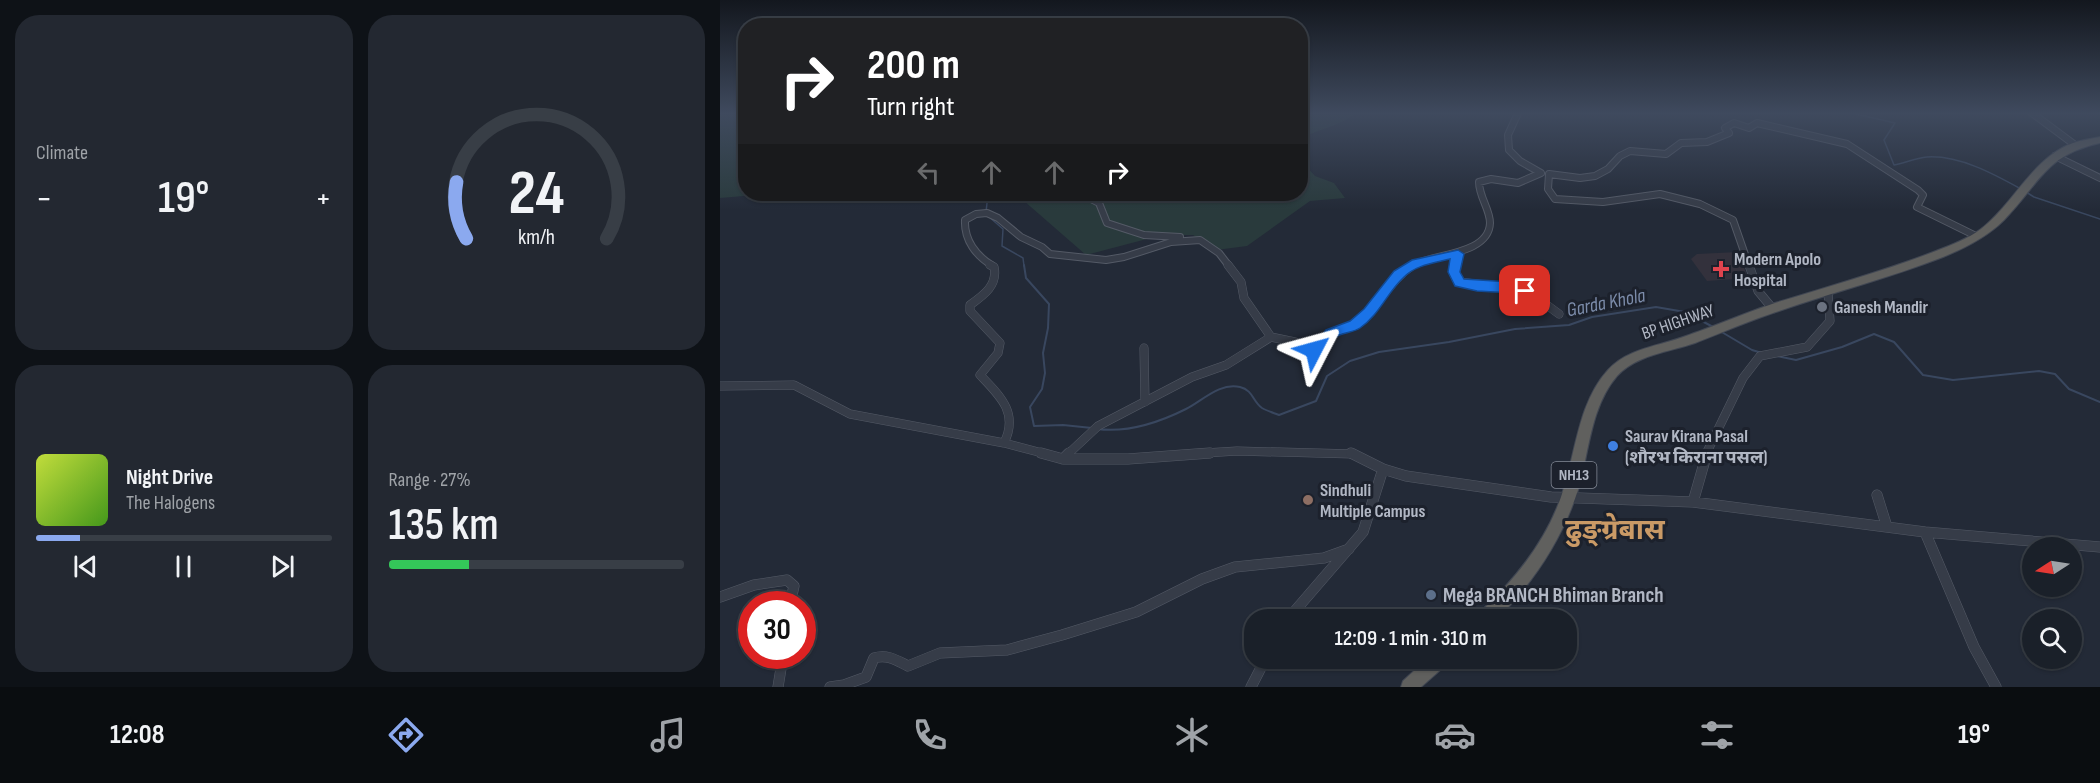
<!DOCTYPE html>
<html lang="en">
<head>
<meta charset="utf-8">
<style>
	:root { --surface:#1a2029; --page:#232831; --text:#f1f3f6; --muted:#9fa3a8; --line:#383e46; --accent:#8ba9ef }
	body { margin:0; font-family:"Sofia Sans Condensed","Noto Sans Devanagari",sans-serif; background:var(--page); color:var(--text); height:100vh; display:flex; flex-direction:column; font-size:22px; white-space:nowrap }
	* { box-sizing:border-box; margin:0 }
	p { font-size:20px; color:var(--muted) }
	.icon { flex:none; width:33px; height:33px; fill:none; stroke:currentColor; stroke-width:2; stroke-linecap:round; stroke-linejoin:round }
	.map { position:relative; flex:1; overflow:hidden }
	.details { display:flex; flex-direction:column; gap:15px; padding:15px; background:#0e1217; width:720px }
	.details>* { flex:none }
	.hud { position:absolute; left:18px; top:18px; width:570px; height:183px; border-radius:24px; box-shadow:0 2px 4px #0004,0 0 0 2px var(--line); background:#202124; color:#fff; overflow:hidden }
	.needle { width:39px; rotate:258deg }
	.buttons { position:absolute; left:1302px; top:537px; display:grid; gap:12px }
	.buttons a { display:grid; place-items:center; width:60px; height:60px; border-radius:50%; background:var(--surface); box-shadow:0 2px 4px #0004,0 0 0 2px var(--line); font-size:30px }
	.speed { position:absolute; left:18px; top:591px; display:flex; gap:12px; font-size:30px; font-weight:700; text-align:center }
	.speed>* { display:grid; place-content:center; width:78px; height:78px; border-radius:50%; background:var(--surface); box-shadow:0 2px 4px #0004,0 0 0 2px var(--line); line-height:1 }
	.speed .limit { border:9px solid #d22; background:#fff; color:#111 }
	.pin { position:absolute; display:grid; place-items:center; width:51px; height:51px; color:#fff; margin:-26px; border-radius:12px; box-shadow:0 3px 9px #0006 }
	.me { position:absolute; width:66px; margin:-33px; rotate:51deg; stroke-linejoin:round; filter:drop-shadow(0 0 4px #0008) }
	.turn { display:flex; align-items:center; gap:21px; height:126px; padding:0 30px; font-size:27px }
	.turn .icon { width:78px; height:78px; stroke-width:2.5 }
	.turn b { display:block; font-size:42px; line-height:51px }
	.lanes { display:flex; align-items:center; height:57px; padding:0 30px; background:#0003; justify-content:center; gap:30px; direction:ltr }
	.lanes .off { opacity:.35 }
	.big { font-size:45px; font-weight:600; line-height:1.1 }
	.details .tile { flex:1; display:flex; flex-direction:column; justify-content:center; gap:9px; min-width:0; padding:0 21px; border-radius:24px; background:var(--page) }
	.details .dial { align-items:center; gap:0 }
	.dial svg { height:156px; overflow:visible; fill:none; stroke:var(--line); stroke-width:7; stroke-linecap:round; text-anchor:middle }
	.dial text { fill:var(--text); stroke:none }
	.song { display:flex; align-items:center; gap:18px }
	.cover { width:72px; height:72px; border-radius:9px; background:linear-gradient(135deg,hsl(70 70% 55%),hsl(100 70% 35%)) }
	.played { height:6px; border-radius:3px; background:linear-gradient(90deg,var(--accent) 15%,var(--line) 15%) }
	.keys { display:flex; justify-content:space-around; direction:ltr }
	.heat { display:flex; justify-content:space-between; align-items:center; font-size:33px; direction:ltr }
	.charge { height:9px; border-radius:4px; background:linear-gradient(90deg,#34c759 27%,var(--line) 0) }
	.details .tiles { flex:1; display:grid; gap:15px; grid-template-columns:repeat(2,1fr) }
	.trip { position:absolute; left:524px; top:609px; width:333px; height:60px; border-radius:24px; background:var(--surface); box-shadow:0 2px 4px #0004,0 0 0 2px var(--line); font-weight:600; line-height:60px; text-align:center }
	.tab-bar { display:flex; height:96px; justify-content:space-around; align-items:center; background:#0a0d10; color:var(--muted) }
	.tab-bar .icon { width:42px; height:42px }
	.tab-bar .selected { color:var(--accent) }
	.tab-bar b { font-size:27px; color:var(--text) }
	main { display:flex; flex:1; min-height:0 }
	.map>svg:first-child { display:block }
	.medical { fill:#33313c }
	.green { fill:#293a3c }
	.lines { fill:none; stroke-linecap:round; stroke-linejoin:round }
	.stream-far1 { stroke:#39475f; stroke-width:1.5 }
	.stream { stroke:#39475f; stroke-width:2 }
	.minor-far2-casing { stroke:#545a66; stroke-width:8 }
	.minor-far1-casing { stroke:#545a66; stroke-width:9 }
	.minor-casing { stroke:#545a66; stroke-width:11 }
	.trunk-casing { stroke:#414753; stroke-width:2 }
	.minor-far2 { stroke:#363c48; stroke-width:6 }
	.minor-far1 { stroke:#363c48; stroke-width:8 }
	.minor { stroke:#363c48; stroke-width:10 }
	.trunk { fill:#60605e; fill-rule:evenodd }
	.route { fill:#1a73e8; stroke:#114b97; stroke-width:1.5 }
	.health-dot { fill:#e0444e; stroke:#1c212c; stroke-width:2 }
	.worship-dot { fill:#6b7280; stroke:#1c212c; stroke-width:2 }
	.shop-dot { fill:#3f7fe0; stroke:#1c212c; stroke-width:2 }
	.education-dot { fill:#8d6e63; stroke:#1c212c; stroke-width:2 }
	.service-dot { fill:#5c6f8a; stroke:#1c212c; stroke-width:2 }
	.labels { text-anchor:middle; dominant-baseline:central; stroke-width:6; stroke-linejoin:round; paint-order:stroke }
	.shield { fill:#1c212c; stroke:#848a96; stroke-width:1.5 }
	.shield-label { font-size:16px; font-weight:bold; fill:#b1b7c4 }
	.poi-label { font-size:18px; font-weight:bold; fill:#b1b7c4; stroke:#1c212c; text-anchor:start }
	.street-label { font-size:18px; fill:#b1b7c4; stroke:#1c212c }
	.water-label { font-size:20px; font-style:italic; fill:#7c8caa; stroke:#1c212c }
	.near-poi-label { font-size:21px; font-weight:bold; fill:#b1b7c4; stroke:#1c212c; text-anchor:start }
	.near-district-label { font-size:28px; font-weight:bold; fill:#ca9a66; stroke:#1c212c }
</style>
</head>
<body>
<main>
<section class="details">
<div class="tiles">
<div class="tile"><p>Climate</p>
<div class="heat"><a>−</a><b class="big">19°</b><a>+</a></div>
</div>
<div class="tile dial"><svg viewBox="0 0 100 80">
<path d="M14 69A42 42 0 1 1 86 69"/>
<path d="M14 69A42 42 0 0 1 9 40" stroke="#8ba9ef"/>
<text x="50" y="56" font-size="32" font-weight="700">24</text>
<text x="50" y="72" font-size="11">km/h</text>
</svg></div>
<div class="tile">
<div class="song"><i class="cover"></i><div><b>Night Drive</b><p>The Halogens</p></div></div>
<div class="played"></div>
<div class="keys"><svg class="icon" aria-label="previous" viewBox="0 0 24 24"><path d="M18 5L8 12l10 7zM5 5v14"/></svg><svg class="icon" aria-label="pause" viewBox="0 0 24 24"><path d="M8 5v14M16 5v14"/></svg><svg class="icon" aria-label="next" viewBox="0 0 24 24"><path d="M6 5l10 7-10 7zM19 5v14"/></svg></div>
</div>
<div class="tile"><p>Range · 27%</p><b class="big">135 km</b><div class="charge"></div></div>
</div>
</section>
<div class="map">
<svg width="1380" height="687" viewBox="0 0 1380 687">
	<rect width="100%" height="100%" fill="#232a37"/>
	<path class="medical" d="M1018 252 1028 278 987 281 971 259 977 254Z"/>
	<path class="green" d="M0 113H25L26 194H48L0 198Z
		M581 113H636C619 127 599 128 581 139Z
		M581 161 595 176 614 183 625 198 590 201 527 246 496 250 473 235H442L366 255 296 194H580Z"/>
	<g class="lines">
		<path class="stream-far1" d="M1071 113H1078
			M1132 113 1175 123 1164 140 1174 165C1185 163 1195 158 1207 157 1239 155 1274 174 1301 189
			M1306 192 1314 197 1380 219
			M266 212 268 194
			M268 216 283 229 282 246 303 258 304 266"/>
		<path class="stream" d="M304 265 306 278 329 304 328 328 323 353 325 373 322 389 310 407 314 426 343 425 372 428
			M1000 331 1032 350 1042 353
			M1057 356 1076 360 1122 347 1154 334 1174 342 1203 375 1233 380 1319 371 1335 374 1349 389 1380 402
			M377 429C408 433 438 423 466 409 482 401 500 382 520 387 533 390 533 402 542 408 547 411 554 413 559 415L596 401 607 376 630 361 659 352 729 342 795 329 849 325 872 317 936 307 965 312 995 328"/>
		<g class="minor-far2-casing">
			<path id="minor-far2" d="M1312 113 1355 145
				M1335 156 1380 178
				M361 194 379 203 387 223 424 235 460 237
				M273 266C256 256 244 240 245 220L256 214 267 213 278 218 301 237 322 247 330 254 386 260 404 257 451 242 480 240 499 253 509 266
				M691 266C709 254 769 256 770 223 770 209 759 197 759 182L771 179 798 183 821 173 800 161 789 150 788 135 798 113
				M735 266 738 254
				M1029 266 1013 220 980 204 940 194 883 202 835 199 828 189 829 174 860 178 875 176 888 169 900 156 910 151 946 154 961 143 987 142 1009 133 1005 128 1014 123 1029 128 1037 123 1127 144 1198 190 1203 195 1197 207 1256 236"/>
		</g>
		<g class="minor-far1-casing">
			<path id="minor-far1" d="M270 265 274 267C278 285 264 295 250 305V311L280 343 278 353 260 375C280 396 299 413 284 443
				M508 265 521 282 524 298 551 337
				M736 265 734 272 739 282 798 289 816 297 839 314
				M1029 265 1038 291 1053 309
				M424 348 425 402
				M0 386 74 385 130 414 284 443 326 454
				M348 454 378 426 472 377 506 365 551 337 575 342 594 350C603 346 603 339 611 334 618 328 630 329 637 323 659 306 670 280 693 265
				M469 454 517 451 634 454
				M986 454 1023 378 1040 356 1087 347 1110 321 1108 292"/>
		</g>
		<g class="minor-casing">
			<path id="minor" d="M321 453 343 459
				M349 453 343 459H408L490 453
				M663 469 686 476 831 497 973 502 1205 532 1380 547
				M1157 495 1167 527
				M973 502 987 453
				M1205 532 1254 647 1276 687
				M0 597 34 585 67 580 74 586 70 604
				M567 620 643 532 663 469 631 453
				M58 687 63 656
				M110 687 124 685 146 677 154 658C167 654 176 660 188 666L220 653 287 650 342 635 416 612 482 579 515 567 604 558 629 549
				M531 687 546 658"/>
		</g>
		<g class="trunk-casing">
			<path id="trunk" d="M1380 137V143C1325 155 1320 183 1284 220 1267 237 1245 248 1223 257 1169 278 1114 292 1059 311 1031 320 1003 332 975 343 949 352 916 355 897 376 871 406 869 451 859 487 843 538 814 582 776 620H756L758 614C794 581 825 543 841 497 856 455 857 404 888 370 908 348 940 346 966 336 995 326 1023 314 1052 304 1106 287 1162 272 1216 251 1231 245 1248 239 1261 229 1294 204 1312 158 1353 143 1362 140 1371 139 1380 137Z
				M708 658H729L727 664 701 687H681L683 681Z"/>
		</g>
		<use href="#minor-far2" class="minor-far2"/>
		<use href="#minor-far1" class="minor-far1"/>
		<use href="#minor" class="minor"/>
		<use href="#trunk" class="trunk"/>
	</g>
	<linearGradient id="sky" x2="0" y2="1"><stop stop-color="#13171e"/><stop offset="0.54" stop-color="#3f4a5e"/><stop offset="1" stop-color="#3f4a5e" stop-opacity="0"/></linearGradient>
	<rect width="1380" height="210" fill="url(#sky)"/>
	<path class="route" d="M738 250 744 254 740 272 744 279 791 282 809 287 811 291 809 294 757 291 735 286 728 272 730 259C714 263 695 265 683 278 667 293 659 315 640 328 633 333 621 332 614 338 606 346 603 358 589 353L587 350 589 346 596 343 606 330 630 321 644 309 674 271 692 260Z"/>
	<path class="health-dot" d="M998 260h6v6h6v6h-6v6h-6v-6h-6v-6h6z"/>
	<circle class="worship-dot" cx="1102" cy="307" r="6"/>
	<circle class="shop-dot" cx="893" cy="446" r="6"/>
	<circle class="education-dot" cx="588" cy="500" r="6"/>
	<circle class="service-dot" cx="711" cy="595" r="6"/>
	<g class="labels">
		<rect class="shield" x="831.5" y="462" width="45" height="26" rx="4.5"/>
		<g class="shield-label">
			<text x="854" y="475">NH13</text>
		</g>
		<g class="poi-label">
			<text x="1014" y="259">Modern Apolo<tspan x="1014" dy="21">Hospital</tspan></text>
			<text x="1114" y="307">Ganesh Mandir</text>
			<text x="905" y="436">Saurav Kirana Pasal<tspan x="905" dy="21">(शौरभ किराना पसल)</tspan></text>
			<text x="600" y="490">Sindhuli<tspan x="600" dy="21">Multiple Campus</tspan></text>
		</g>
		<g class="street-label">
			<text transform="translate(958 322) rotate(-19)">BP HIGHWAY</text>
		</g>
		<g class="water-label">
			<text transform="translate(886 303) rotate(-11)">Garda Khola</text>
		</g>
		<g class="near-poi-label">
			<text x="723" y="595">Mega BRANCH Bhiman Branch</text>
		</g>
		<g class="near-district-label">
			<text x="895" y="530">ढुङ्ग्रेबास</text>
		</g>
	</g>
</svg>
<div class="buttons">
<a><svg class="needle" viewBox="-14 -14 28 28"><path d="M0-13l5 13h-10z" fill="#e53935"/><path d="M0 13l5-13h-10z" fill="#9fa3a8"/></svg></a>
<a><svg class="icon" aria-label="search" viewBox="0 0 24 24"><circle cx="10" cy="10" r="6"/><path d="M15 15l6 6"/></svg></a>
</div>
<div class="speed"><div class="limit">30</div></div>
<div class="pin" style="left:805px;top:291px;background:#d93025"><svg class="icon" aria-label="arrive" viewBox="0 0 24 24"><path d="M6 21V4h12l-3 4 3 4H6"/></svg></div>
<svg class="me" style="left:594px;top:350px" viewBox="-20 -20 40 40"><path d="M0-17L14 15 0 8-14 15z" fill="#1a73e8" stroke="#fff" stroke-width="4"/></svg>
<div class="trip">12:09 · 1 min · 310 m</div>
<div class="hud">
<div class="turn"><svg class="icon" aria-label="right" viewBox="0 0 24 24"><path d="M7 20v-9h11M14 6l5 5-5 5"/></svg><div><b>200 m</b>Turn right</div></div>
<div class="lanes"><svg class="icon off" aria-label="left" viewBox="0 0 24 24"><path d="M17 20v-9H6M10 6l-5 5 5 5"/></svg><svg class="icon off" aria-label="ahead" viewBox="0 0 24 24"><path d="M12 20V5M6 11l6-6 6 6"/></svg><svg class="icon off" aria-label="ahead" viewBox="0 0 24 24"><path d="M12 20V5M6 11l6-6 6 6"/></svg><svg class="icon" aria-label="right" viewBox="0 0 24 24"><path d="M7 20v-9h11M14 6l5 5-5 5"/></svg></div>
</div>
</div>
</main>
<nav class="tab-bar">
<b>12:08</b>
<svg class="icon selected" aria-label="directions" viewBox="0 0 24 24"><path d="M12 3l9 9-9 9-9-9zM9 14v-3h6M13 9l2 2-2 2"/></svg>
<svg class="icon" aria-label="music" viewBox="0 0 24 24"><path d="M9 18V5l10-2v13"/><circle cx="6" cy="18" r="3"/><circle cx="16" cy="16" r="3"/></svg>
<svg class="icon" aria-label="phone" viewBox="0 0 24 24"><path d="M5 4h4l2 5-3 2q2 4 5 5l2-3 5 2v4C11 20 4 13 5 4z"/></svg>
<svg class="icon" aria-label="climate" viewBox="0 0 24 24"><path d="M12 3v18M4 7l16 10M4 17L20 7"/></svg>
<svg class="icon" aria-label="car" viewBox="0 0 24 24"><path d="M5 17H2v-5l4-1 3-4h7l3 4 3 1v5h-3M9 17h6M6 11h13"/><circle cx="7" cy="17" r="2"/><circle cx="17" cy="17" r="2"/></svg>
<svg class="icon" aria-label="filters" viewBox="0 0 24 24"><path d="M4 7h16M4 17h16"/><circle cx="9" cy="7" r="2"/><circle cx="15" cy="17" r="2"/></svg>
<b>19°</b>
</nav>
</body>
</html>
